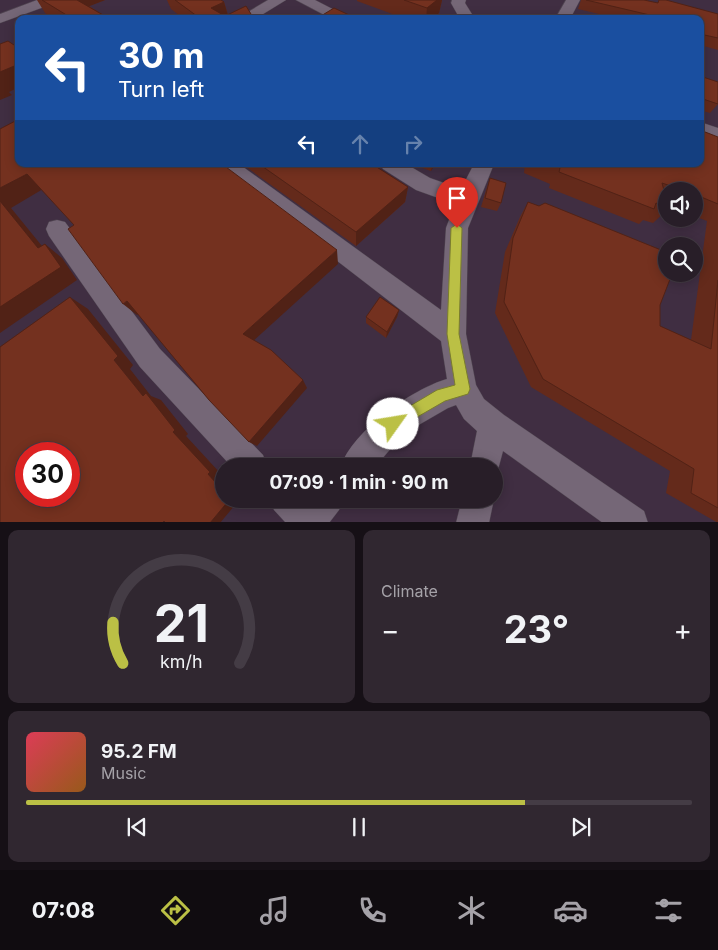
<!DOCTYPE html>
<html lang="en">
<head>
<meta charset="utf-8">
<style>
	:root { --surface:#281e28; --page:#302730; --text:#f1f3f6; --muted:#a5a2a8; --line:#443c45; --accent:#bbc045 }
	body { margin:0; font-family:Inter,sans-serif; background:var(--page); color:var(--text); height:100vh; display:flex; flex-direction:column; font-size:19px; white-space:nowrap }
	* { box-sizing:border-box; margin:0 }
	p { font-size:16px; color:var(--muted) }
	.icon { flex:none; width:28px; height:28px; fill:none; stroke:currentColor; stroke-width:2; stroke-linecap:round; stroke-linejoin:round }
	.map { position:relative; height:522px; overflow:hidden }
	.drawer { display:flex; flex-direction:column; gap:8px; padding:8px; background:#161016; flex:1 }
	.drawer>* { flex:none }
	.banner { position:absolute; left:15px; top:15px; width:689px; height:152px; border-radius:10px; box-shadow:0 2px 12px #0003,0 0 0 1px var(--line); background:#1a4fa0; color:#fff; overflow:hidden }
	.tools { position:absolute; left:658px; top:182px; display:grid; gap:10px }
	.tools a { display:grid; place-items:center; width:45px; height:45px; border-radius:50%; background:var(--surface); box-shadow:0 2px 12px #0003,0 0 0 1px var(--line); font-size:25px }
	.speed { position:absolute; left:15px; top:442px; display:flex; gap:10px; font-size:25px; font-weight:700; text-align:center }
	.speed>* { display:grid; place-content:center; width:65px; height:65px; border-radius:50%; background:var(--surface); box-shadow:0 2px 12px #0003,0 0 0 1px var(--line); line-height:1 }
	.speed .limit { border:8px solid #d22; background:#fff; color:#111 }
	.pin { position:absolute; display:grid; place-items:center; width:42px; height:42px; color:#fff; margin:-51px -21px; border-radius:50% 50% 50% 0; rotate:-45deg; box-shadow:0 0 5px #0007 }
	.pin .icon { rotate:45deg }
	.me { position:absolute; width:55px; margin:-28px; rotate:58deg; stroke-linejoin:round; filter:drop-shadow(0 0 4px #0008) }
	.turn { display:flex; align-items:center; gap:18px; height:105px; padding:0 20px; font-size:22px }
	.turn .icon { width:65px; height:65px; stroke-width:2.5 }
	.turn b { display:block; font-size:35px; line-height:42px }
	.lanes { display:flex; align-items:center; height:48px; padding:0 20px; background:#0003; justify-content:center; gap:25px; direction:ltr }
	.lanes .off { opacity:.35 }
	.big { font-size:38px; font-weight:700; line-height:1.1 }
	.drawer .tile { flex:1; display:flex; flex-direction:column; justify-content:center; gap:8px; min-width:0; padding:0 18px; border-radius:10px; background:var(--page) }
	.drawer .dial { align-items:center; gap:0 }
	.dial svg { height:130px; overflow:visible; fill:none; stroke:var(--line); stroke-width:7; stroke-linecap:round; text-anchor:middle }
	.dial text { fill:var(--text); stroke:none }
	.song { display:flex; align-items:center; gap:15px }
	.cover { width:60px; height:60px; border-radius:8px; background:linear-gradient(135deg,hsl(350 70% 55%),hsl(30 70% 35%)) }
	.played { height:5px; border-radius:2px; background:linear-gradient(90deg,var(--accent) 75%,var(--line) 75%) }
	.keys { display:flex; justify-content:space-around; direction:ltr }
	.heat { display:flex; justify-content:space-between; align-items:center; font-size:28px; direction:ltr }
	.drawer .tiles { flex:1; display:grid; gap:8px; grid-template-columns:1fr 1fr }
	.tile:last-child { grid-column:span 2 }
	.trip { position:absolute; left:215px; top:458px; width:288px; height:50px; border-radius:25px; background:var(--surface); box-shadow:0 2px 12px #0003,0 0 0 1px var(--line); font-weight:700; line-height:50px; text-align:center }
	.tabs { display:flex; height:80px; justify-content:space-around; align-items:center; background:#100c10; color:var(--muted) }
	.tabs .icon { width:35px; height:35px }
	.tabs .active { color:var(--accent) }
	.tabs b { font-size:22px; color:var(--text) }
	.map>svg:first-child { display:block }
	.built { fill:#402e42; fill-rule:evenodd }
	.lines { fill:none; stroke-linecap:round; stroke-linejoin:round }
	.minor-casing { stroke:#4e444f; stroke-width:1 }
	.minor { fill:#756777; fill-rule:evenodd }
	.wall { fill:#642a1b }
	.shaded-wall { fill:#512216 }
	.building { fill:#74311f; stroke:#512216; fill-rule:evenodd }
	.route { fill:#bbc045; stroke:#7a7d2d }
</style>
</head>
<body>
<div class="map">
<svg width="718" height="523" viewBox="0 0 718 523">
	<rect width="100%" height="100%" fill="#352836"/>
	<path class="built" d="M0 0H718V522H0ZM19 19H700V164H19ZM666 191H694V219H666ZM666 246H694V274H666ZM26 454H69V496H26ZM224 466H494V499H224Z"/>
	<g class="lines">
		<g class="minor-casing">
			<path id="minor" d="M37 0H57L55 3 0 23V14Z
				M268 0H286L255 19H236Z
				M296 0H315L352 19H332Z
				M452 0H466L465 3 475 19H460L451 3Z
				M566 0H580L570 19H555Z
				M700 122 718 128V142L700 135Z
				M215 164H239L441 310 446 228 455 204 416 190 383 169 380 164H406L430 178 461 189 474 164H494L468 228 466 334 476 385 484 399 504 415 644 511 648 523H603L503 451 496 477 494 478V466H470L477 431 464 419 456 405 448 408 403 434 376 466H341C353 431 412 389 447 379L441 341 218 169Z
				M57 220 65 222 160 349 263 455 267 466H231L140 367 49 236 46 229 49 222Z
				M494 498V499L489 523H456L462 499Z
				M269 499H344L339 510 329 523H286L274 510Z"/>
		</g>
		<use href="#minor" class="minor"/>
	</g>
	<path class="wall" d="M37 0H105L89 6 110 19H55L45 13Z
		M167 0H221L224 2 228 15 251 14 252 19H184L171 9Z
		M357 0H442L439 13 432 19H406L357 1Z
		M581 0H644L657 3 659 0 718 14V50L700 45V19H620L578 9Z
		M700 76 718 104 710 113 700 110Z
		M718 137V523L666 493 670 471 531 387 495 313 505 252 520 217 528 202 660 305V326L691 340 707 221 694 216V191H666V211L653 223 643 220 639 224 549 188 550 184 524 173 525 164H700Z
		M242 164H372L408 187 405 202 356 246Z
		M411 164H435L431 171Z
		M490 178 501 203 497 211 481 207 487 187Z
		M399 310 397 317 386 338 366 323V317Z"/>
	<path class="shaded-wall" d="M71 0H105L77 11Z
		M433 0H442L439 13 432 19H426L427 8Z
		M224 2 229 19 211 8Z
		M251 14 252 19H244Z
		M19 64V87L9 92 12 95 0 100V72Z
		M433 164H435L431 171Z
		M27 174 43 189 11 208 55 262 38 248 0 201V188Z
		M408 187 405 202 356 246V232Z
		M45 244 62 258 77 280 0 333V307Z
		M337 250 338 264 250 344 243 334Z
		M70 297 88 309 133 365 130 369 151 396 161 400 188 434 186 436 221 474 219 476 224 482V492L208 474 143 396 114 360Z
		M127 301 140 312 137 315 123 304Z
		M399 310 397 317 386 338 387 332Z
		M303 380 307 388 257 446 249 442Z
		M230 499H240L220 523H210Z"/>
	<path class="building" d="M42 0H77L110 19H73Z
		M175 0H221L224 2 211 8 225 16 246 6 251 14 244 19H201Z
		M404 0H437L427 8Z
		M586 0H644L658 3 659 0H666L718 14V38L700 34V19H652L654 16Z
		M334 8 358 19H316Z
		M144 16 149 19H138Z
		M8 41 14 45 19 43V64L0 72V44Z
		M700 76 718 82V104L700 98Z
		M19 119V164H222L337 250 243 334 271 350 303 380 249 442 209 400 127 301 123 304 68 229 74 225 27 174 0 188V129Z
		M700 130 718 137V204L694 194V191H685L662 183 666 198V207L656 203 654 209 559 172 560 168 549 164H700Z
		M259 164H372L408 187 356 232Z
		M490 178 506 183 501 203 485 198Z
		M0 201 38 248 45 244 61 267 0 307Z
		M528 202 539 206 545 203 666 252V274H672L660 305V326L711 349 718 280V508L691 493 694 469 543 379 504 302 513 238Z
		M70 297 118 356 114 360 143 396 146 393 175 430 173 432 210 472 208 474 224 492V499H230L210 523H165L164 521 163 523H0V347ZM26 454H69V496H26Z
		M380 297 399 310 387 332 366 317Z"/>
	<path class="route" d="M457 224 462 228 459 334 470 389 468 394 445 401 393 431 388 429 386 424 388 419 437 390 455 385 447 334 451 228Z"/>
</svg>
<div class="tools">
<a><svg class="icon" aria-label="sound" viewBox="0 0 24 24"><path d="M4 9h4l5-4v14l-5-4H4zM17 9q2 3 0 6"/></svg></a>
<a><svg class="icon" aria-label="search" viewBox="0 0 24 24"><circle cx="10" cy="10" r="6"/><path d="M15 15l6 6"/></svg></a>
</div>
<div class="speed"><div class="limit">30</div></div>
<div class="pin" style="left:457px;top:228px;background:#d93025"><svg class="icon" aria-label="arrive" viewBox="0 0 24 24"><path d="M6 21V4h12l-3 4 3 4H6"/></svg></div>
<svg class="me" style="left:393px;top:424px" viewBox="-20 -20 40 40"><circle r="19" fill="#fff"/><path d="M0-13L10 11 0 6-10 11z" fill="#bbc045"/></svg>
<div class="trip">07:09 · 1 min · 90 m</div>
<div class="banner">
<div class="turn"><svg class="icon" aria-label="left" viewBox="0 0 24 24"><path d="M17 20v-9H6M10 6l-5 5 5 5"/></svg><div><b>30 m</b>Turn left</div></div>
<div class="lanes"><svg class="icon" aria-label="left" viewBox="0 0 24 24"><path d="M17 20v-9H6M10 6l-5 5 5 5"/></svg><svg class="icon off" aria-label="ahead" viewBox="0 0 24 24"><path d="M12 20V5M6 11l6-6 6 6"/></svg><svg class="icon off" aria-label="right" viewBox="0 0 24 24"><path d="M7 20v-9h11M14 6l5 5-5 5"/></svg></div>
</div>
</div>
<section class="drawer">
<div class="tiles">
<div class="tile dial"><svg viewBox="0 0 100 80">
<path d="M14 69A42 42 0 1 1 86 69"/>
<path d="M14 69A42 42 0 0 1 8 44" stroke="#bbc045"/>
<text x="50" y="56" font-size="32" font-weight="700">21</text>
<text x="50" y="72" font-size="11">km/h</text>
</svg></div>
<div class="tile"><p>Climate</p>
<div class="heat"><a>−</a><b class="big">23°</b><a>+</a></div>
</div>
<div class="tile">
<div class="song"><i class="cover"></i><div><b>95.2 FM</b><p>Music</p></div></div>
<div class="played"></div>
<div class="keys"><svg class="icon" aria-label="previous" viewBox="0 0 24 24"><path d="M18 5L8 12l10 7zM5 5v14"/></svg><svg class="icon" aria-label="pause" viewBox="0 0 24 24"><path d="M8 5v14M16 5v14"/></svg><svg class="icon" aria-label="next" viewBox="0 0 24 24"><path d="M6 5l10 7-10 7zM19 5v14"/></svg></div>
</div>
</div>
</section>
<nav class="tabs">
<b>07:08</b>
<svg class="icon active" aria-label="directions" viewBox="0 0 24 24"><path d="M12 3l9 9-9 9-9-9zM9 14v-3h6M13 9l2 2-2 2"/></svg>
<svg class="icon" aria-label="music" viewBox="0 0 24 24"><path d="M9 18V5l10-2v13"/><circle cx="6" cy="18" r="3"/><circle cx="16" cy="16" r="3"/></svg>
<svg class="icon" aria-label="phone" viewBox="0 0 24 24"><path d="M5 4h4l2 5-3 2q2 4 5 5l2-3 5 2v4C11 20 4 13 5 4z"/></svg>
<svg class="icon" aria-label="climate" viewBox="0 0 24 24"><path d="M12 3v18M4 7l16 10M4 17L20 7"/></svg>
<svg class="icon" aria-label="car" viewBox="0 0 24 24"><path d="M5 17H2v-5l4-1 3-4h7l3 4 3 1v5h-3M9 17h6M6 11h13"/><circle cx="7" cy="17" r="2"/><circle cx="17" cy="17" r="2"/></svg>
<svg class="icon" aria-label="filters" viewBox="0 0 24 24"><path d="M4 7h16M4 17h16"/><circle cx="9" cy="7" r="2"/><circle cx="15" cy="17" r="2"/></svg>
</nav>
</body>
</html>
